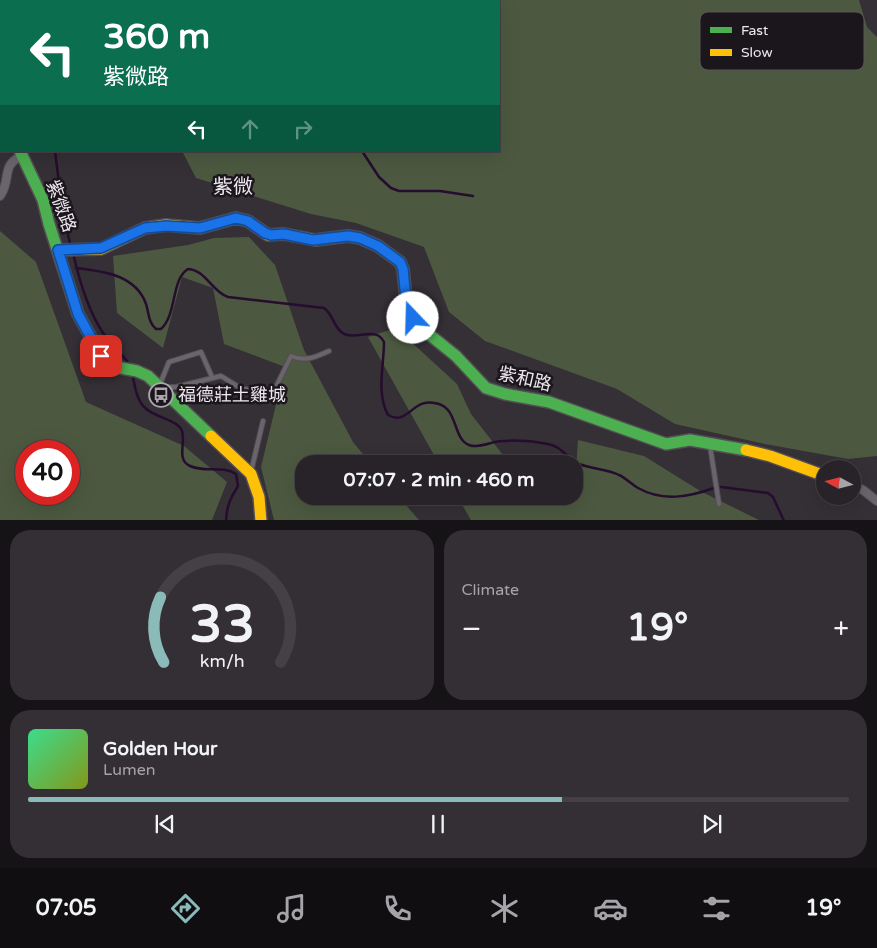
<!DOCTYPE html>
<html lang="en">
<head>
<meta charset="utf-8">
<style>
	:root { --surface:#282328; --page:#342f34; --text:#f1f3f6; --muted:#a5a4a8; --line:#444045; --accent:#8bbbb9 }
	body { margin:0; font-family:"Varela Round","Noto Sans TC",sans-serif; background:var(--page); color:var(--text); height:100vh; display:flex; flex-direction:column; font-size:19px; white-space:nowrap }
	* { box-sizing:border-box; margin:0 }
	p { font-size:16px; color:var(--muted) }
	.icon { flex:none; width:28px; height:28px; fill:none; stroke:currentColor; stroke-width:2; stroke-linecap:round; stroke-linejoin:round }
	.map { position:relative; height:520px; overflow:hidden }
	.side { display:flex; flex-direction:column; gap:10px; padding:10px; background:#161316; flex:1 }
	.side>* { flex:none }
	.guide { position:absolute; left:0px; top:0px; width:500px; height:152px; box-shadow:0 5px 20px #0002,0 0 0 1px var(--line); background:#0b6e4f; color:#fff; overflow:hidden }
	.needle { width:32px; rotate:277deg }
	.tools { position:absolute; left:816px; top:460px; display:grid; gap:10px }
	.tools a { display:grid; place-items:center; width:45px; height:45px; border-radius:50%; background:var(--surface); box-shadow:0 5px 20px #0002,0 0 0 1px var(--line); font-size:25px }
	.speed { position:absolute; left:15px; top:440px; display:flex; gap:10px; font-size:25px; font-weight:700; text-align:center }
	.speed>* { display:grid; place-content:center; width:65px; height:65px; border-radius:50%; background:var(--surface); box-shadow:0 5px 20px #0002,0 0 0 1px var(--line); line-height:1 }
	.speed .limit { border:8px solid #d22; background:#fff; color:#111 }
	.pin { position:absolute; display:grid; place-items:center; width:42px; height:42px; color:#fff; margin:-21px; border-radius:10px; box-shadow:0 2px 8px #0006 }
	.me { position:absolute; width:55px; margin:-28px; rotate:339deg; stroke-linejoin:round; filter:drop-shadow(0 0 4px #0008) }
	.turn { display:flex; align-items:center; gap:18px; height:105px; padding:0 20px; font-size:22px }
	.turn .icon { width:65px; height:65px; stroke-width:2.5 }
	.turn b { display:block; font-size:35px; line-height:42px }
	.lanes { display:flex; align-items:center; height:48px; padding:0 20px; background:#0003; justify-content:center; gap:25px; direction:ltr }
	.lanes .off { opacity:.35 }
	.big { font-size:38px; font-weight:700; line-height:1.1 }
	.side .tile { flex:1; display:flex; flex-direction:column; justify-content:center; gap:8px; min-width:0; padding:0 18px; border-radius:20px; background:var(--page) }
	.side .dial { align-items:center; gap:0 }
	.dial svg { height:130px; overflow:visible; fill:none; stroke:var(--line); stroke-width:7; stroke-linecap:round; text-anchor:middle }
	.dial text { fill:var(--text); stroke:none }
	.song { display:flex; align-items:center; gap:15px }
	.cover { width:60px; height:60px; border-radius:8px; background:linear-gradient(135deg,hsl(150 70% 55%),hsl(70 70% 35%)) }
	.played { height:5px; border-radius:2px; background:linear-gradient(90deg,var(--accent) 65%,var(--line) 65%) }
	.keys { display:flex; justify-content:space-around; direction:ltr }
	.heat { display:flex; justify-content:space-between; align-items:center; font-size:28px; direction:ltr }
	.side .tiles { flex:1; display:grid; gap:10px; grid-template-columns:1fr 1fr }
	.tile:last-child { grid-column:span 2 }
	.trip { position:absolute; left:295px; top:455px; width:288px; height:50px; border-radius:20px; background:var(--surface); box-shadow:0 5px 20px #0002,0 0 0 1px var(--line); font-weight:700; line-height:50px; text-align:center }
	.tabs { display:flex; height:80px; justify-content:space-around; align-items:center; background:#100e10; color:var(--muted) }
	.tabs .icon { width:35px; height:35px }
	.tabs .active { color:var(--accent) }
	.tabs b { font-size:22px; color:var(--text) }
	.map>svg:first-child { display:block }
	.green { fill:#4c5940; fill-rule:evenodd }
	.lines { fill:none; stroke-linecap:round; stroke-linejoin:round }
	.stream { stroke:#260c2e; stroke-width:2.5 }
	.lane-casing { stroke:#534d54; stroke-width:6 }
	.street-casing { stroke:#534d54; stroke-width:10 }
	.fast-casing { stroke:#534d54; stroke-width:14 }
	.slow-casing { stroke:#534d54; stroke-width:14 }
	.lane { stroke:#6a656c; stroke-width:4 }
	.street { stroke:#6a656c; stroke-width:8 }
	.fast { stroke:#4caf50; stroke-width:11 }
	.slow { stroke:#ffc107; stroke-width:11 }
	.route-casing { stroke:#114b97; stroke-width:12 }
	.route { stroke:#1a73e8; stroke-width:9 }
	.labels { text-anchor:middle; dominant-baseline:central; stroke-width:5; stroke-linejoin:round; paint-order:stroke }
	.street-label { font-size:18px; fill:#ede6ef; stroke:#1b161c }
	.poi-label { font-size:18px; fill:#ede6ef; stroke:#1b161c; text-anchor:start }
	.quarter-label { font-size:20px; fill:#ede6ef; stroke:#1b161c }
	.key { fill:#1b161c; stroke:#5a545b; stroke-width:1 }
	.key-label { font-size:14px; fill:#ede6ef }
</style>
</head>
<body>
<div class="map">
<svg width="877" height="521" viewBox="0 0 877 521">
	<rect width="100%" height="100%" fill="#352f36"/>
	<path class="green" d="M71 0H859L867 27 877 37V456L848 459 765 444 675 424 617 389 485 341 449 312 424 247 356 223 311 214 196 178 182 151H499V1Z
		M0 231 36 262 86 402 184 446 227 482 212 520H0ZM26 451H69V494H26Z
		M249 237 275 265 304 350 353 442 371 464H304V496H398L419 520H274L261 467 285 367 224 344 213 288 182 277 163 348 117 313 113 256 188 245 214 238Z
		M396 328 457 384 471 414 510 464H439L368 337Z
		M578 440 644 456 702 492 759 520H471L457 496H564L574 498Z"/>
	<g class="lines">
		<path class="stream" d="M158 1 159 0
			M199 1V0
			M55 151 63 215 70 243
			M362 151 379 177 391 188 399 191H440L473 196
			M74 257C80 283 88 310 103 333 111 344 123 354 130 366
			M76 268C103 271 136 275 146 304 149 313 148 322 156 329H161C177 315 171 279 188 269 206 270 212 292 228 297L324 308C334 315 333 328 344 334 358 340 376 326 384 342 384 366 376 393 388 415 409 427 412 395 439 404 458 410 453 439 469 445 479 449 492 441 502 441 517 440 533 441 548 444 561 446 567 458 579 464 592 469 607 469 619 475 626 478 631 484 638 488 663 502 689 497 714 488
			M132 374C135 384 135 394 141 403 150 418 177 418 182 431 186 442 176 460 190 466 205 473 222 465 236 474L238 486C230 499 227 505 226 521
			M721 487 768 493 773 497 784 521"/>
		<g class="lane-casing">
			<path id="lane" d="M160 384 169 362 201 352 212 377
				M164 387H176L221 376 242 389 274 391 291 356C305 362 316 357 329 351
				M710 446 719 504
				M251 472 263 421"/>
		</g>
		<g class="street-casing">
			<path id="street" d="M0 196C12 180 0 165 22 156
				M852 485 863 490 877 501"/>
		</g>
		<g class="fast-casing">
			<path id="fast" d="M62 0V1
				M20 151 43 200 49 224 78 314 101 356 116 367 137 371 148 376 211 436
				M315 240 348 236 360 238 378 246 400 262 403 269 406 299 413 317 425 331 456 356 486 388 505 394 549 402 666 444 690 440 746 450"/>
		</g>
		<g class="slow-casing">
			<path id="slow" d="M58 250 101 249 145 228 166 225 200 228 236 218 248 221 268 235 284 234 315 240
				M211 436 251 474 259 497 261 521
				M746 450 770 456 825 476"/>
		</g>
		<use href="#lane" class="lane"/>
		<use href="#street" class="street"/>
		<use href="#fast" class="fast"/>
		<use href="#slow" class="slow"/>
	</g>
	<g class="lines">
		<g class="route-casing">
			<path id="route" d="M101 356 78 314 58 250 101 248 145 228 166 226 200 228 236 218 248 221 265 233 271 235 284 234 313 240 348 236 360 238 378 246 400 262 403 269 406 299 413 318"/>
		</g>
		<use href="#route" class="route"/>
	</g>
	<defs>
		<g id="bus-ring" transform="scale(1.25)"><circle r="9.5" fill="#1b161c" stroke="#ada6ae" stroke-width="1.5"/><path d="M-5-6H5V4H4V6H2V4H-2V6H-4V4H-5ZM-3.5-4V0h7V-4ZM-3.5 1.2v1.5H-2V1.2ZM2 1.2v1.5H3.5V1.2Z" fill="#ada6ae"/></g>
	</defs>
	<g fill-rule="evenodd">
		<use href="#bus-ring" x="161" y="395"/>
	</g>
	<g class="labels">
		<g class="street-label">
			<text transform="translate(61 206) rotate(70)">紫微路</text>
			<text transform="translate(525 379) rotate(13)">紫和路</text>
		</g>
		<g class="poi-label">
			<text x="178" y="395">福德莊土雞城</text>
		</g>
		<g class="quarter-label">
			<text x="233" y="187">紫微</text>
		</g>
	</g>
	<rect x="700" y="12" width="164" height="58" rx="8" class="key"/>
	<rect x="710" y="27" width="22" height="6" fill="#4caf50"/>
	<rect x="710" y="49" width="22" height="7" fill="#ffc107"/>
	<g class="key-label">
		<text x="741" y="35">Fast</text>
		<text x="741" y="57">Slow</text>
	</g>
</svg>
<div class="tools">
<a><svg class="needle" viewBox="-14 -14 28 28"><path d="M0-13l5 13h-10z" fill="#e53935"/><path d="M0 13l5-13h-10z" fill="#a5a4a8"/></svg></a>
</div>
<div class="speed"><div class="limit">40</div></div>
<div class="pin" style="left:101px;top:356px;background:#d93025"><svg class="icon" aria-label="arrive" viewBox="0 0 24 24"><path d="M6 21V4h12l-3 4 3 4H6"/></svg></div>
<svg class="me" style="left:413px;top:318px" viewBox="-20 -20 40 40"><circle r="19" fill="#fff"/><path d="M0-13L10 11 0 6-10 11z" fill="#1a73e8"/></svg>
<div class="trip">07:07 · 2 min · 460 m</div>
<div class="guide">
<div class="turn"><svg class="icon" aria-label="left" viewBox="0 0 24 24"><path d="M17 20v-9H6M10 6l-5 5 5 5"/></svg><div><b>360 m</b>紫微路</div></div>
<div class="lanes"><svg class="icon" aria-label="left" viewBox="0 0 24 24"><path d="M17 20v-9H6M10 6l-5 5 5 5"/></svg><svg class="icon off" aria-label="ahead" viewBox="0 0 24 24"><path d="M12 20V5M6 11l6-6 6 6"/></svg><svg class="icon off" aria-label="right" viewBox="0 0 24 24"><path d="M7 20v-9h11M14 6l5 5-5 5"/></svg></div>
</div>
</div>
<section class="side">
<div class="tiles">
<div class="tile dial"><svg viewBox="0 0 100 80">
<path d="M14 69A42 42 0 1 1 86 69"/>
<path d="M14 69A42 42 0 0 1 12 29" stroke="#8bbbb9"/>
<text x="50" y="56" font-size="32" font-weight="700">33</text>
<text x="50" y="72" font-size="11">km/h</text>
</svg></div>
<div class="tile"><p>Climate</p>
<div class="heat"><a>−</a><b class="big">19°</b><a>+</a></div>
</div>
<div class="tile">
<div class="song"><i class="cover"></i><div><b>Golden Hour</b><p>Lumen</p></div></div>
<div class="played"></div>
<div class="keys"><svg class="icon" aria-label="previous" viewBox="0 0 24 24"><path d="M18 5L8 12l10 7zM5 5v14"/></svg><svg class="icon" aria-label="pause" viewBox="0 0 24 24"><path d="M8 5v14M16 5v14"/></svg><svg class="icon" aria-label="next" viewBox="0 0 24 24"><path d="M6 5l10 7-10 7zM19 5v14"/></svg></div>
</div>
</div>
</section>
<nav class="tabs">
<b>07:05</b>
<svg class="icon active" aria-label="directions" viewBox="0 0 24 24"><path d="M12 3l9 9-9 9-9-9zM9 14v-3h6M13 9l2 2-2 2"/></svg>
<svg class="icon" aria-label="music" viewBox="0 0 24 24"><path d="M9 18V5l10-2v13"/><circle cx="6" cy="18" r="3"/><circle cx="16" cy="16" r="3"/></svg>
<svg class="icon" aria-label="phone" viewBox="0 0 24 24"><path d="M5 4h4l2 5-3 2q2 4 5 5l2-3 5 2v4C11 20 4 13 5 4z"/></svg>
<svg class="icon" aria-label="climate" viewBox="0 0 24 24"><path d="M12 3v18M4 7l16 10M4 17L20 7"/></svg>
<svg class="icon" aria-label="car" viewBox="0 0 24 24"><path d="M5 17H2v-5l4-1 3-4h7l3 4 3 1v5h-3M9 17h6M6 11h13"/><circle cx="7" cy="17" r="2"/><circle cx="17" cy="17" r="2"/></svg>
<svg class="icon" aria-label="filters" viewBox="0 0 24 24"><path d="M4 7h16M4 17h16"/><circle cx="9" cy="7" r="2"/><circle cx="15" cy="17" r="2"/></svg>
<b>19°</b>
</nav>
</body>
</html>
